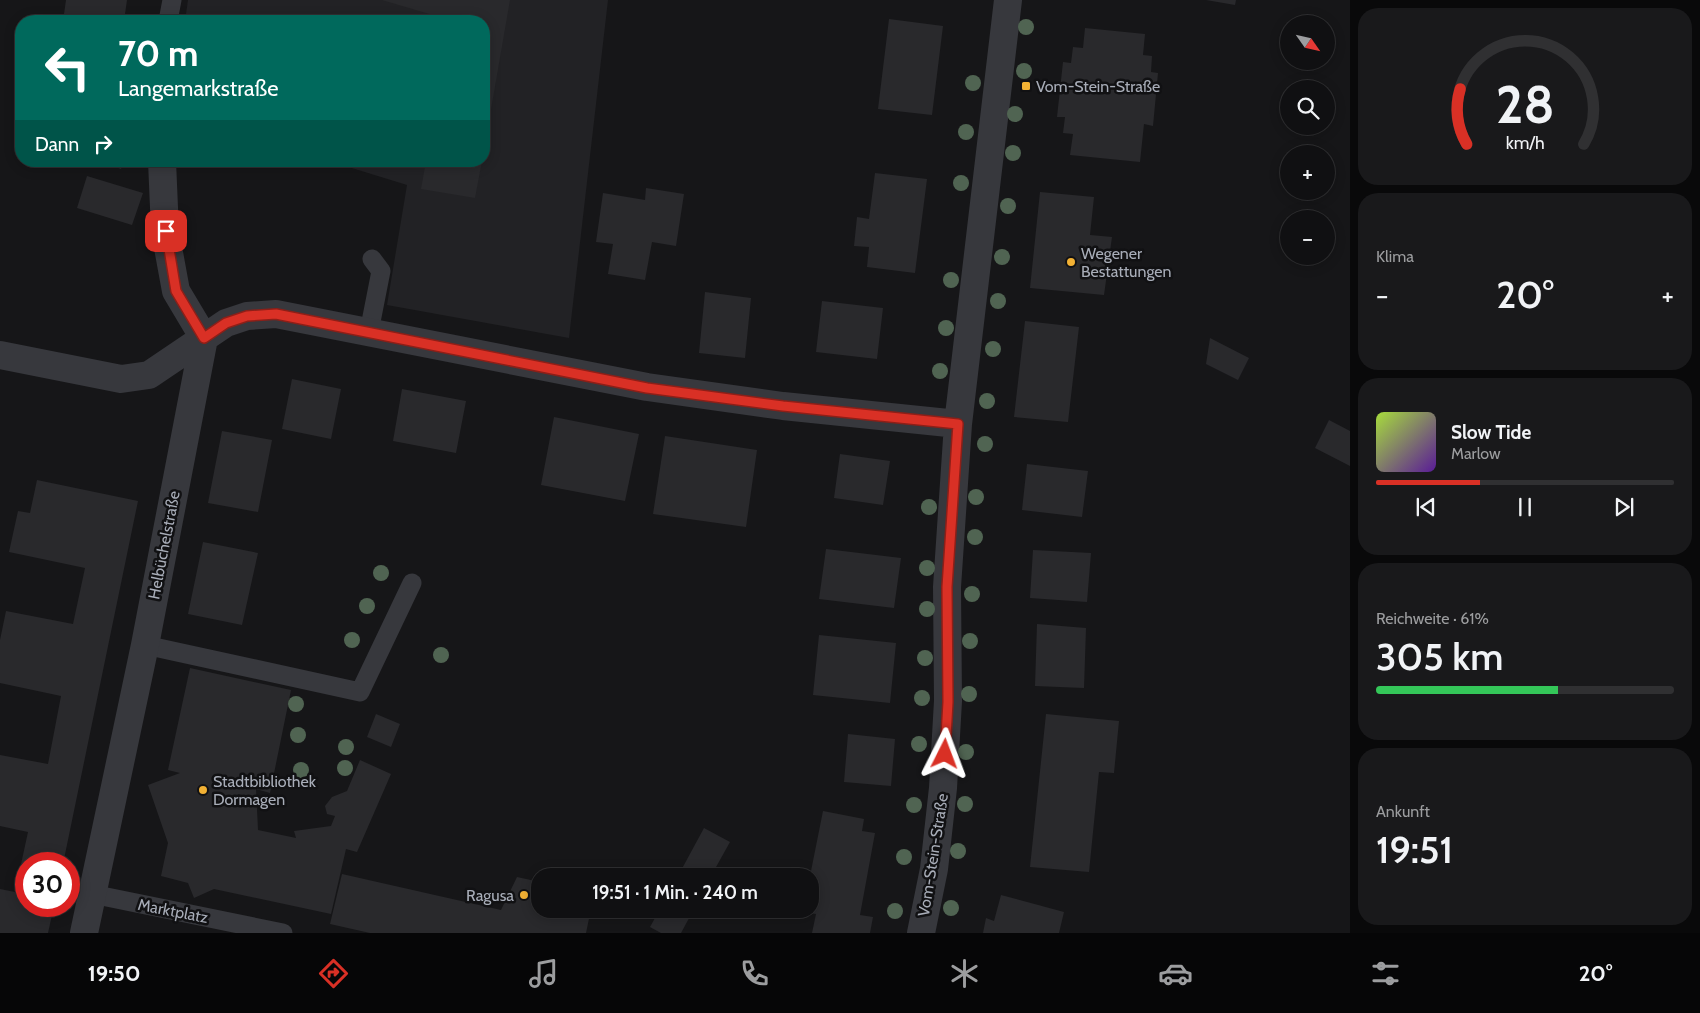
<!DOCTYPE html>
<html lang="de">
<head>
<meta charset="utf-8">
<style>
	:root { --surface:#101012; --page:#19191b; --text:#f1f3f6; --muted:#9c9d9f; --line:#303032; --accent:#d93025 }
	body { margin:0; font-family:Cabin,sans-serif; background:var(--page); color:var(--text); height:100vh; display:flex; flex-direction:column; font-size:19px; white-space:nowrap }
	* { box-sizing:border-box; margin:0 }
	p { font-size:16px; color:var(--muted) }
	.icon { flex:none; width:28px; height:28px; fill:none; stroke:currentColor; stroke-width:2; stroke-linecap:round; stroke-linejoin:round }
	.map { position:relative; flex:1; overflow:hidden }
	.details { display:flex; flex-direction:column; gap:8px; padding:8px; background:#09090a; width:350px }
	.details>* { flex:none }
	.banner { position:absolute; left:15px; top:15px; width:475px; height:152px; border-radius:20px; box-shadow:0 2px 12px #0003,0 0 0 1px var(--line); background:#00695c; color:#fff; overflow:hidden }
	.needle { width:32px; rotate:124deg }
	.fabs { position:absolute; left:1280px; top:15px; display:grid; gap:10px }
	.fabs a { display:grid; place-items:center; width:55px; height:55px; border-radius:50%; background:var(--surface); box-shadow:0 2px 12px #0003,0 0 0 1px var(--line); font-size:25px }
	.speed { position:absolute; left:15px; top:852px; display:flex; gap:10px; font-size:25px; font-weight:700; text-align:center }
	.speed>* { display:grid; place-content:center; width:65px; height:65px; border-radius:50%; background:var(--surface); box-shadow:0 2px 12px #0003,0 0 0 1px var(--line); line-height:1 }
	.speed .limit { border:8px solid #d22; background:#fff; color:#111 }
	.pin { position:absolute; display:grid; place-items:center; width:42px; height:42px; color:#fff; margin:-21px; border-radius:10px; box-shadow:0 2px 8px #0006 }
	.me { position:absolute; width:55px; margin:-28px; rotate:3deg; stroke-linejoin:round; filter:drop-shadow(0 0 4px #0008) }
	.turn { display:flex; align-items:center; gap:18px; height:105px; padding:0 20px; font-size:22px }
	.turn .icon { width:65px; height:65px; stroke-width:2.5 }
	.turn b { display:block; font-size:35px; line-height:42px }
	.then { display:flex; align-items:center; height:48px; padding:0 20px; background:#0003; gap:10px; font-size:19px }
	.big { font-size:38px; font-weight:600; line-height:1.1 }
	.details .card { flex:1; display:flex; flex-direction:column; justify-content:center; gap:8px; min-width:0; padding:0 18px; border-radius:20px; background:var(--page) }
	.details .dial { align-items:center; gap:0 }
	.dial svg { height:130px; overflow:visible; fill:none; stroke:var(--line); stroke-width:7; stroke-linecap:round; text-anchor:middle }
	.dial text { fill:var(--text); stroke:none }
	.song { display:flex; align-items:center; gap:15px }
	.cover { width:60px; height:60px; border-radius:8px; background:linear-gradient(135deg,hsl(80 70% 55%),hsl(270 70% 35%)) }
	.played { height:5px; border-radius:2px; background:linear-gradient(90deg,var(--accent) 35%,var(--line) 35%) }
	.keys { display:flex; justify-content:space-around; direction:ltr }
	.heat { display:flex; justify-content:space-between; align-items:center; font-size:28px; direction:ltr }
	.charge { height:8px; border-radius:4px; background:linear-gradient(90deg,#34c759 61%,var(--line) 0) }
	.trip { position:absolute; left:531px; top:868px; width:288px; height:50px; border-radius:20px; background:var(--surface); box-shadow:0 2px 12px #0003,0 0 0 1px var(--line); font-weight:600; line-height:50px; text-align:center }
	.dock { display:flex; height:80px; justify-content:space-around; align-items:center; background:#060607; color:var(--muted) }
	.dock .icon { width:35px; height:35px }
	.dock .current { color:var(--accent) }
	.dock b { font-size:22px; color:var(--text) }
	main { display:flex; flex:1; min-height:0 }
	.map>svg:first-child { display:block }
	.built { fill:#222225 }
	.building { fill:#29292c }
	.lines { fill:none; stroke-linecap:round; stroke-linejoin:round }
	.service { stroke:#37383d; stroke-width:19 }
	.minor { stroke:#37383d; stroke-width:28 }
	.tree { fill:#506452 }
	.route-casing { stroke:#8d1f18; stroke-width:12 }
	.route { stroke:#d93025; stroke-width:9 }
	.poi-dot { fill:#f2b134; stroke:#111113; stroke-width:2 }
	.labels { text-anchor:middle; dominant-baseline:central; stroke-width:5; stroke-linejoin:round; paint-order:stroke }
	.poi-label { font-size:16px; fill:#a8adb8; stroke:#111113; text-anchor:start }
	.street-label { font-size:16px; fill:#a8adb8; stroke:#111113 }
</style>
</head>
<body>
<main>
<div class="map">
<svg width="1350" height="933" viewBox="0 0 1350 933">
	<rect width="100%" height="100%" fill="#161618"/>
	<path class="built" d="M188 0H608L569 338 387 305 407 185 329 161H484V21H185Z"/>
	<path class="building" d="M66 0H127L124 21H63Z
		M382 0H510L485 144 484 21H450V20Z
		M1206 0H1236L1235 5Z
		M889 19 943 26 932 115 878 109Z
		M1085 28 1145 34 1143 55 1152 56 1151 72 1158 73 1153 126 1144 124 1140 162 1070 155 1073 134 1063 133 1065 117H1057L1063 62 1071 63 1073 47 1083 48Z
		M99 161H124L121 169Z
		M426 161H482L475 198 421 189Z
		M875 173 927 179 915 273 867 267 869 247 854 246 857 217 869 219Z
		M87 176 143 193 132 225 77 208Z
		M646 188 684 194 676 246 652 242 645 280 608 274 613 244 596 242 603 193 645 200Z
		M1040 192 1094 197 1090 235 1112 237 1104 295 1030 288Z
		M705 292 751 298 745 358 699 353Z
		M822 301 883 308 877 359 816 352Z
		M1025 321 1079 327 1068 422 1014 417Z
		M1210 338 1249 358 1238 380 1206 364Z
		M292 379 341 389 331 439 282 429Z
		M402 389 466 401 456 453 393 441Z
		M554 417 639 434 625 501 541 485Z
		M1329 420 1350 431V466L1315 448Z
		M222 431 272 440 258 512 208 503Z
		M665 436 757 450 746 527 653 514Z
		M840 454 890 461 883 505 834 498Z
		M1027 464 1088 471 1082 517 1022 510Z
		M37 480 138 501 63 864H26V906H54L48 933H0V889L15 892 28 832 0 826V755L48 764 61 696 0 683V640L6 611 73 624 85 568 9 552 18 511 30 513Z
		M203 542 258 553 242 625 188 614Z
		M826 549 901 558 894 608 819 599Z
		M1033 550 1091 553 1087 602 1030 598Z
		M1037 624 1086 628 1084 688 1035 686Z
		M819 635 896 643 890 703 813 695Z
		M190 668 291 690 270 793 256 789 258 830 296 838 294 831 331 826 335 816 327 814 325 806 332 797 347 791 360 760 391 774 357 852 346 849 331 914 214 889 194 898 188 883 161 876 168 843 148 785 180 773 168 770Z
		M376 714 400 724 391 747 367 737Z
		M1046 714 1119 721 1114 773 1099 772 1089 872 1030 867Z
		M848 734 895 739 891 786 844 782Z
		M823 811 864 819 862 831 875 833 860 915 873 917 870 933H812L816 914 803 912 804 909H810V876Z
		M704 828 730 842 711 876H678Z
		M342 874 501 910 517 877 540 882V909H591L586 933H370L330 924Z
		M1001 895 1064 912 1059 933H983L986 918 994 921Z
		M660 909H694L681 933H661L650 927Z"/>
	<g class="lines">
		<path class="service" d="M168 21 172 0
			M369 332 381 271 372 259
			M145 645 360 692 412 583
			M92 894 283 933"/>
		<path class="minor" d="M0 355 121 379 149 375 226 323 247 316 276 314 647 387 783 406 958 424
			M84 933 145 645 204 338 176 291 165 231 162 161
			M921 933 934 869 943 788 948 701 947 587 958 424 1008 0"/>
	</g>
	<g class="tree">
		<circle cx="1026" cy="27" r="8"/>
		<circle cx="1024" cy="71" r="8"/>
		<circle cx="973" cy="83" r="8"/>
		<circle cx="1015" cy="114" r="8"/>
		<circle cx="966" cy="132" r="8"/>
		<circle cx="1013" cy="153" r="8"/>
		<circle cx="961" cy="183" r="8"/>
		<circle cx="1008" cy="206" r="8"/>
		<circle cx="1002" cy="257" r="8"/>
		<circle cx="951" cy="280" r="8"/>
		<circle cx="998" cy="301" r="8"/>
		<circle cx="946" cy="328" r="8"/>
		<circle cx="993" cy="349" r="8"/>
		<circle cx="940" cy="371" r="8"/>
		<circle cx="987" cy="401" r="8"/>
		<circle cx="985" cy="444" r="8"/>
		<circle cx="976" cy="497" r="8"/>
		<circle cx="929" cy="507" r="8"/>
		<circle cx="975" cy="537" r="8"/>
		<circle cx="927" cy="568" r="8"/>
		<circle cx="381" cy="573" r="8"/>
		<circle cx="972" cy="594" r="8"/>
		<circle cx="367" cy="606" r="8"/>
		<circle cx="927" cy="609" r="8"/>
		<circle cx="352" cy="640" r="8"/>
		<circle cx="970" cy="641" r="8"/>
		<circle cx="441" cy="655" r="8"/>
		<circle cx="925" cy="658" r="8"/>
		<circle cx="969" cy="694" r="8"/>
		<circle cx="922" cy="698" r="8"/>
		<circle cx="296" cy="704" r="8"/>
		<circle cx="298" cy="735" r="8"/>
		<circle cx="919" cy="744" r="8"/>
		<circle cx="346" cy="747" r="8"/>
		<circle cx="966" cy="752" r="8"/>
		<circle cx="345" cy="768" r="8"/>
		<circle cx="301" cy="770" r="8"/>
		<circle cx="965" cy="804" r="8"/>
		<circle cx="914" cy="805" r="8"/>
		<circle cx="958" cy="851" r="8"/>
		<circle cx="904" cy="857" r="8"/>
		<circle cx="951" cy="908" r="8"/>
		<circle cx="895" cy="911" r="8"/>
	</g>
	<g class="lines">
		<g class="route-casing">
			<path id="route" d="M166 231 176 291 204 338 226 323 247 316 276 314 647 388 783 406 958 424 947 587 948 702 945 754"/>
		</g>
		<use href="#route" class="route"/>
	</g>
	<g class="poi-dot">
		<rect x="1021" y="81" width="10" height="10" rx="2.5"/>
		<circle cx="1071" cy="262" r="5"/>
		<circle cx="203" cy="790" r="5"/>
		<circle cx="524" cy="895" r="5"/>
	</g>
	<g class="labels">
		<g class="poi-label">
			<text x="1036" y="86">Vom-Stein-Straße</text>
			<text x="1081" y="253">Wegener<tspan x="1081" dy="18">Bestattungen</tspan></text>
			<text x="213" y="781">Stadtbibliothek<tspan x="213" dy="18">Dormagen</tspan></text>
			<text x="514" y="895" text-anchor="end">Ragusa</text>
		</g>
		<g class="street-label">
			<text transform="translate(164 545) rotate(-79)">Helbüchelstraße</text>
			<text transform="translate(933 855) rotate(-81)">Vom-Stein-Straße</text>
			<text transform="translate(173 911) rotate(11)">Marktplatz</text>
		</g>
	</g>
</svg>
<div class="fabs">
<a><svg class="needle" viewBox="-14 -14 28 28"><path d="M0-13l5 13h-10z" fill="#e53935"/><path d="M0 13l5-13h-10z" fill="#9c9d9f"/></svg></a>
<a><svg class="icon" aria-label="search" viewBox="0 0 24 24"><circle cx="10" cy="10" r="6"/><path d="M15 15l6 6"/></svg></a>
<a>+</a>
<a>−</a>
</div>
<div class="speed"><div class="limit">30</div></div>
<div class="pin" style="left:166px;top:231px;background:#d93025"><svg class="icon" aria-label="arrive" viewBox="0 0 24 24"><path d="M6 21V4h12l-3 4 3 4H6"/></svg></div>
<svg class="me" style="left:945px;top:754px" viewBox="-20 -20 40 40"><path d="M0-17L14 15 0 8-14 15z" fill="#d93025" stroke="#fff" stroke-width="4"/></svg>
<div class="trip">19:51 · 1 Min. · 240 m</div>
<div class="banner">
<div class="turn"><svg class="icon" aria-label="left" viewBox="0 0 24 24"><path d="M17 20v-9H6M10 6l-5 5 5 5"/></svg><div><b>70 m</b>Langemarkstraße</div></div>
<div class="then">Dann<svg class="icon" aria-label="right" viewBox="0 0 24 24"><path d="M7 20v-9h11M14 6l5 5-5 5"/></svg></div>
</div>
</div>
<section class="details">
<div class="card dial"><svg viewBox="0 0 100 80">
<path d="M14 69A42 42 0 1 1 86 69"/>
<path d="M14 69A42 42 0 0 1 10 35" stroke="#d93025"/>
<text x="50" y="56" font-size="32" font-weight="700">28</text>
<text x="50" y="72" font-size="11">km/h</text>
</svg></div>
<div class="card"><p>Klima</p>
<div class="heat"><a>−</a><b class="big">20°</b><a>+</a></div>
</div>
<div class="card">
<div class="song"><i class="cover"></i><div><b>Slow Tide</b><p>Marlow</p></div></div>
<div class="played"></div>
<div class="keys"><svg class="icon" aria-label="previous" viewBox="0 0 24 24"><path d="M18 5L8 12l10 7zM5 5v14"/></svg><svg class="icon" aria-label="pause" viewBox="0 0 24 24"><path d="M8 5v14M16 5v14"/></svg><svg class="icon" aria-label="next" viewBox="0 0 24 24"><path d="M6 5l10 7-10 7zM19 5v14"/></svg></div>
</div>
<div class="card"><p>Reichweite · 61%</p><b class="big">305 km</b><div class="charge"></div></div>
<div class="card"><p>Ankunft</p><b class="big">19:51</b></div>
</section>
</main>
<nav class="dock">
<b>19:50</b>
<svg class="icon current" aria-label="directions" viewBox="0 0 24 24"><path d="M12 3l9 9-9 9-9-9zM9 14v-3h6M13 9l2 2-2 2"/></svg>
<svg class="icon" aria-label="music" viewBox="0 0 24 24"><path d="M9 18V5l10-2v13"/><circle cx="6" cy="18" r="3"/><circle cx="16" cy="16" r="3"/></svg>
<svg class="icon" aria-label="phone" viewBox="0 0 24 24"><path d="M5 4h4l2 5-3 2q2 4 5 5l2-3 5 2v4C11 20 4 13 5 4z"/></svg>
<svg class="icon" aria-label="climate" viewBox="0 0 24 24"><path d="M12 3v18M4 7l16 10M4 17L20 7"/></svg>
<svg class="icon" aria-label="car" viewBox="0 0 24 24"><path d="M5 17H2v-5l4-1 3-4h7l3 4 3 1v5h-3M9 17h6M6 11h13"/><circle cx="7" cy="17" r="2"/><circle cx="17" cy="17" r="2"/></svg>
<svg class="icon" aria-label="filters" viewBox="0 0 24 24"><path d="M4 7h16M4 17h16"/><circle cx="9" cy="7" r="2"/><circle cx="15" cy="17" r="2"/></svg>
<b>20°</b>
</nav>
</body>
</html>
